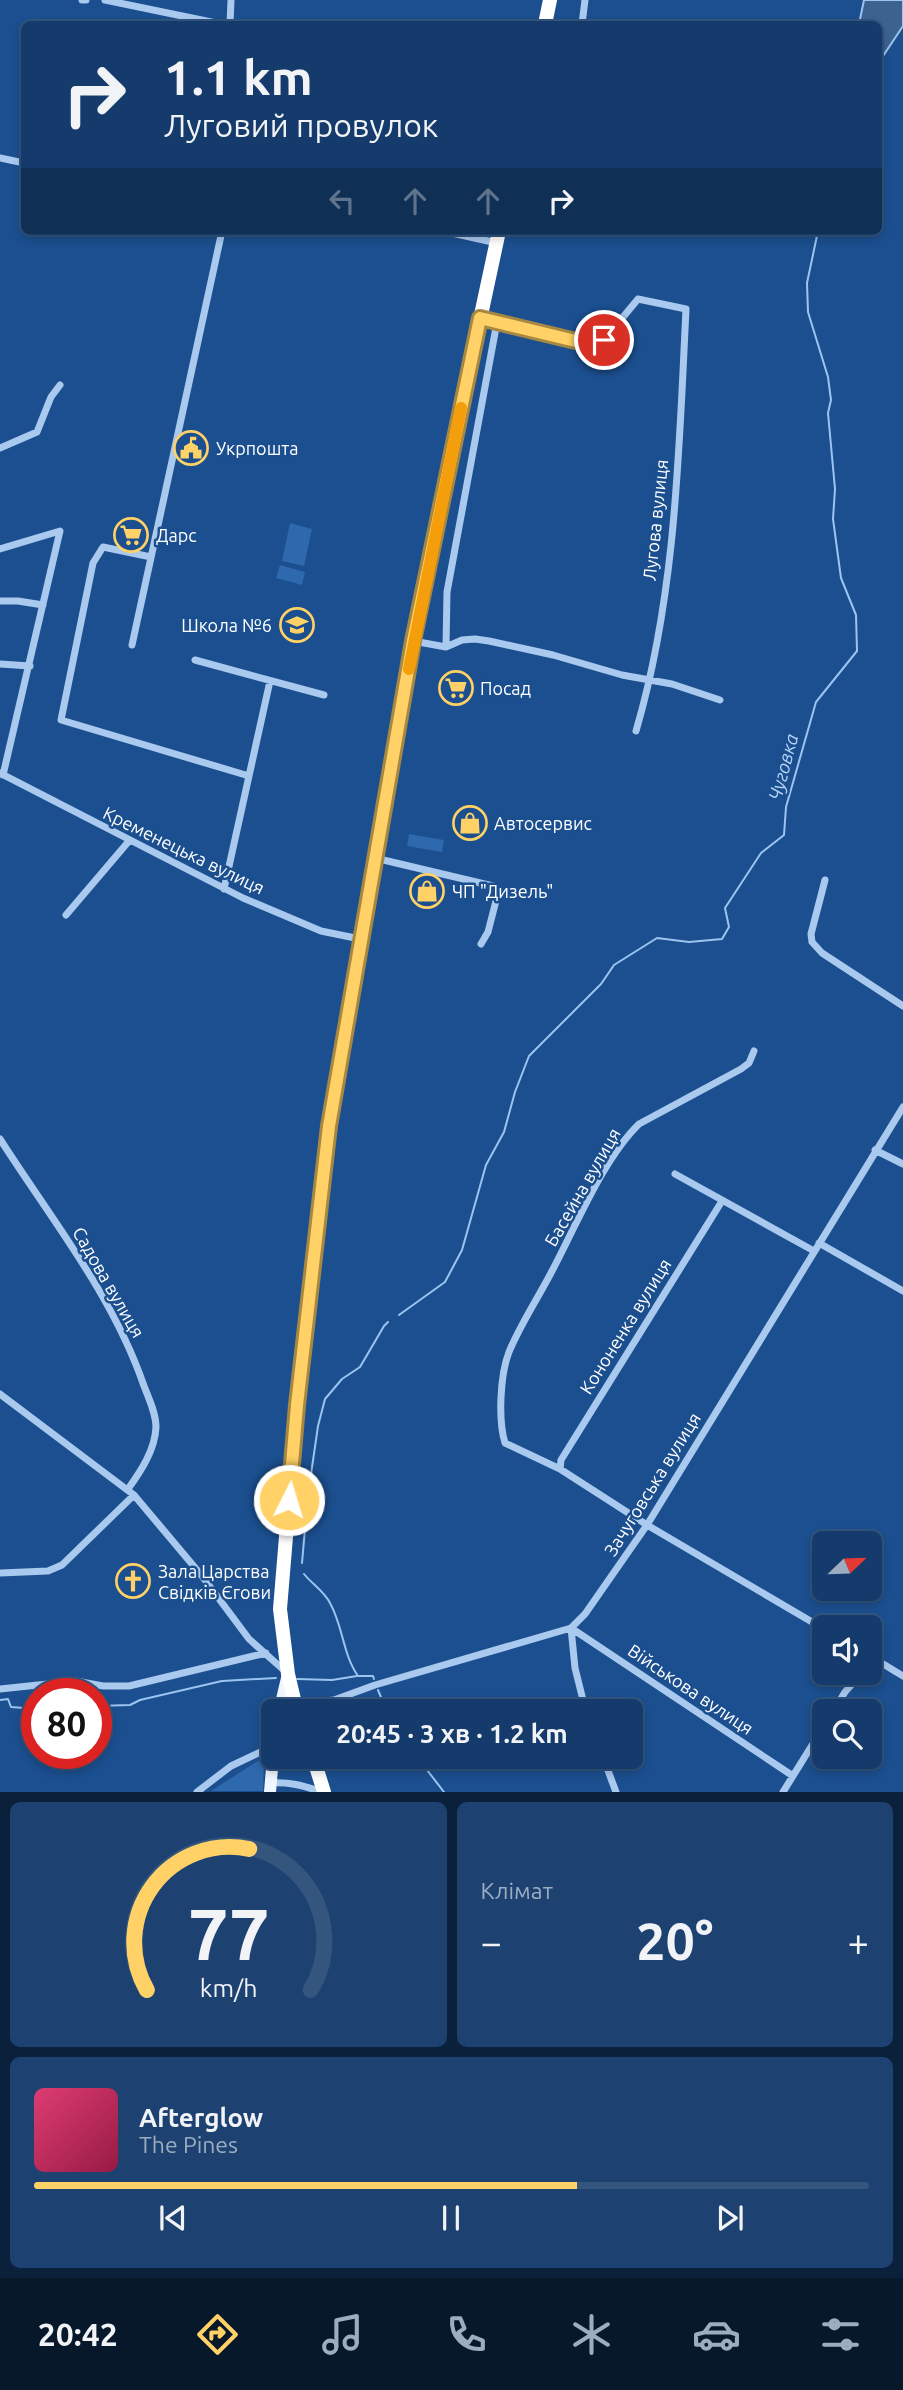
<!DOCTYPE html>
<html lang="uk">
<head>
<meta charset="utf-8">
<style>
	:root { --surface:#143b6b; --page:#1d4271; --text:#f1f3f6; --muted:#9dadc1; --line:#33557e; --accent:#ffd166 }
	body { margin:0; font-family:Ubuntu,sans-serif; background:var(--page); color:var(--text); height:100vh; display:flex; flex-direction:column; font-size:26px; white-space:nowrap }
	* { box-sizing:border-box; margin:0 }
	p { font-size:23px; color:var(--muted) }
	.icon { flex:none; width:38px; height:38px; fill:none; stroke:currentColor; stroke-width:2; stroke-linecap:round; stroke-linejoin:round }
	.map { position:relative; height:1792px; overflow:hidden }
	.sheet { display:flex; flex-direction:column; gap:10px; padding:10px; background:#0b203b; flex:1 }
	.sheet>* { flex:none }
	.top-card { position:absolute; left:21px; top:21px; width:861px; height:214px; border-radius:10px; box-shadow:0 4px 10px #0003,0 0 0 2px var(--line); background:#143b6b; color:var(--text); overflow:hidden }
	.needle { width:46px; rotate:67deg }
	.controls { position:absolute; left:812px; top:1531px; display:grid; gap:14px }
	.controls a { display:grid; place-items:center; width:70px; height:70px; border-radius:10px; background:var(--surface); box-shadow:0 4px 10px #0003,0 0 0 2px var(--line); font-size:35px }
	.speed { position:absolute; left:21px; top:1678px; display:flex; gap:14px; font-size:35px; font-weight:700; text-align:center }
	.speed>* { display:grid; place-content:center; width:91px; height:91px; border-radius:50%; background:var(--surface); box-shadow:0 4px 10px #0003,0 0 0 2px var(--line); line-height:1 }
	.speed .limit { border:10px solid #d22; background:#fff; color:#111 }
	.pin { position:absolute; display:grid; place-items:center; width:60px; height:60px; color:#fff; margin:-30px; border:4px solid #fff; border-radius:50%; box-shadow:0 2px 7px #0007 }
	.me { position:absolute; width:77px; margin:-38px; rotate:5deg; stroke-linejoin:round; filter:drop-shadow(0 0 5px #0008) }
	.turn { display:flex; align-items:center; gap:24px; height:147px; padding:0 28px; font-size:32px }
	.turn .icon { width:91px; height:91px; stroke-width:2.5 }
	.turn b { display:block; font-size:49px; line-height:60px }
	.lanes { display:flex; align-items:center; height:66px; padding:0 28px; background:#0003; justify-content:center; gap:35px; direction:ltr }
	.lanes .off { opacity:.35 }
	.big { font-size:52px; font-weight:700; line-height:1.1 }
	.sheet .card { flex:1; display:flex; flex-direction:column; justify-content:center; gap:10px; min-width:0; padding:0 24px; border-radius:10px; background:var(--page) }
	.sheet .dial { align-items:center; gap:0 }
	.dial svg { height:182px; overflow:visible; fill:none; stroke:var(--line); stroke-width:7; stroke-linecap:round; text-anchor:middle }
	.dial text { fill:var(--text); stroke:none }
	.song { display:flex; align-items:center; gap:21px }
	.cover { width:84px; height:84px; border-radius:10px; background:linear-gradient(135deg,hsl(340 70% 55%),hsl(340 70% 35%)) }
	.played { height:7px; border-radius:4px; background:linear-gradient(90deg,var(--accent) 65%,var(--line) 65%) }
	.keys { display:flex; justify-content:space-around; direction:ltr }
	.heat { display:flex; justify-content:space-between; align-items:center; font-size:38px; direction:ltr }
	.sheet .tiles { flex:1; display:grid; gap:10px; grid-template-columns:1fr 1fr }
	.card:last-child { grid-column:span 2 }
	.trip { position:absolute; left:261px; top:1699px; width:382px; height:70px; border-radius:10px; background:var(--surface); box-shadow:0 4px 10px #0003,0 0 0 2px var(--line); font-weight:700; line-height:70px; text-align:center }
	.menu { display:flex; height:112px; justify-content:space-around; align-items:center; background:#08182b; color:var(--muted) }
	.menu .icon { width:49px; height:49px }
	.menu .on { color:var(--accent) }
	.menu b { font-size:32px; color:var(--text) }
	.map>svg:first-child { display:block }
	.green { fill:#2e69ad }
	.water { fill:#3c6290; stroke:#9cc4f0; stroke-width:2 }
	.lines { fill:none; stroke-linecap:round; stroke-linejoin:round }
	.stream { stroke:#9cc4f0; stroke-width:2 }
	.street { stroke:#a9c9ee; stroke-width:7 }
	.primary { stroke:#f0f6ff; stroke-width:12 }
	.highway { stroke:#fff; stroke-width:14 }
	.route-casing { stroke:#a68842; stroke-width:18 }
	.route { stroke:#ffd166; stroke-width:12 }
	.slow { stroke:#f59e0b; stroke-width:12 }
	.labels { text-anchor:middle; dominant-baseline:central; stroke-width:5; stroke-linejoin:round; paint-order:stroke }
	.poi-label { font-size:18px; fill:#fff; stroke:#1b4f8f; text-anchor:start }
	.street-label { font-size:18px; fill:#fff; stroke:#1b4f8f }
	.water-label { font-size:19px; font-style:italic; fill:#b5d3f5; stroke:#1b4f8f }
</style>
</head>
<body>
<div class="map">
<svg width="903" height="1792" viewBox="0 0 903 1792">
	<rect width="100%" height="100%" fill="#1b4f8f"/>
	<path class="green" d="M290 523 312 529 304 566 282 561Z
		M280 565 305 572 302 585 276 578Z
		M409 834 444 840 442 852 407 846Z
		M264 1757 263 1791H211Z"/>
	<path class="water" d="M864 0H903V26L883 56 879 53 878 24H859Z"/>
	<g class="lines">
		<path class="stream" d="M399 1315 445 1282 462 1250 486 1165 504 1132 515 1092 529 1056 601 984 614 965 657 938 689 942 722 939 729 927 725 908 761 853 784 835 786 807 816 702 857 651 856 615 841 578 833 519 835 489 828 413 831 400 828 377 808 312 807 283 818 231
			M302 1563 308 1495 318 1426 325 1399 342 1379 360 1367 384 1326 388 1322
			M304 1574C312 1584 324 1591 330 1603 343 1626 343 1655 358 1676H373L374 1679
			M297 1679 332 1680 357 1676
			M378 1690 387 1712
			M0 1700 8 1699 11 1707 37 1709
			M96 1706 130 1705 140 1700 222 1681 276 1678
			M417 1757 444 1792"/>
		<path class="street" d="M82 0H86
			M105 0 221 24
			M230 24 231 0
			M582 24 585 0
			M0 158 24 163
			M443 231 497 243
			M481 318 595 344 604 340 638 299 686 309C679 450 676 595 636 731
			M0 448 37 432 51 397 60 385
			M0 549 60 531 3 775
			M151 557 103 547 93 563 61 720 249 776
			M0 601H18L43 605
			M413 641 446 647 462 640 475 639 489 641 553 655 622 675 672 684 720 700
			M132 645 222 231
			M446 647 447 592 497 322
			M195 660 324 695
			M0 664 30 666
			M0 773 243 898 321 931 360 939
			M375 858 493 886 498 893 488 932 481 944
			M825 880 811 934 812 942 822 953 903 1006
			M224 889 270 681
			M66 915 129 841
			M754 1051 749 1063 741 1069 639 1124C603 1159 576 1226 552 1271 538 1298 520 1325 509 1352 500 1375 498 1420 505 1443L560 1469 647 1525 824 1629
			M0 1139C51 1219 113 1295 144 1386 149 1399 156 1413 156 1427 155 1450 141 1471 128 1489
			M875 1150 903 1164
			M675 1174 814 1251
			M819 1243 903 1291
			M0 1394 134 1495 202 1576 249 1639 286 1672
			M560 1469 561 1460 722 1201
			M0 1573 48 1571 62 1565 134 1495
			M571 1628 793 1776
			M571 1628 575 1668 586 1712
			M870 1656 903 1676
			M0 1689 76 1681 103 1686H129L266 1653
			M295 1704 334 1700 375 1685 571 1628 585 1614 647 1525 903 1107
			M833 1712 845 1692 862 1673
			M603 1757 616 1792
			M270 1783C287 1782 304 1785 320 1792
			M197 1792 231 1766 273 1746
			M783 1792 824 1726"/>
		<path class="primary" d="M279 1712 288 1674
			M270 1792 273 1757"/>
		<path class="highway" d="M545 24 550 0
			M297 1712 288 1674 280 1609 297 1404 329 1126 413 641 448 469 499 231
			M313 1757 324 1792"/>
	</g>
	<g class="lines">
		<g class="route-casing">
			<path id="route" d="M289 1500 297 1405 329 1126 413 641 480 318 584 343 595 344 604 340"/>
		</g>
		<use href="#route" class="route"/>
		<path class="slow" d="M409 669 461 408"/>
	</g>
	<defs>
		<g id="civic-ring" transform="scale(1.75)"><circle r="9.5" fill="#1b4f8f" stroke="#ffd166" stroke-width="1.5"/><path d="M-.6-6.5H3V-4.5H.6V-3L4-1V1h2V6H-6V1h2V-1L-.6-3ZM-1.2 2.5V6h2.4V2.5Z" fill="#ffd166"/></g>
		<g id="supermarket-ring" transform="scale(1.75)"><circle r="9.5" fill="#1b4f8f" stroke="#ffd166" stroke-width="1.5"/><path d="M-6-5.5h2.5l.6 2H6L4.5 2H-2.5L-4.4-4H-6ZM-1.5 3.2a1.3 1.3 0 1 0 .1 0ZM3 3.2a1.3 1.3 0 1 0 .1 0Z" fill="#ffd166"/></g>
		<g id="school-ring" transform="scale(1.75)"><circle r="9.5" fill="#1b4f8f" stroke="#ffd166" stroke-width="1.5"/><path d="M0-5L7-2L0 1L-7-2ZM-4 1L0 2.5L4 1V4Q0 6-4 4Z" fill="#ffd166"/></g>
		<g id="shop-ring" transform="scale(1.75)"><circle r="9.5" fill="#1b4f8f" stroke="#ffd166" stroke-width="1.5"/><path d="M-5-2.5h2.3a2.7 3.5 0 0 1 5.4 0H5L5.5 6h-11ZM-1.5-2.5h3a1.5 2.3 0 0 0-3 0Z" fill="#ffd166"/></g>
		<g id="church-ring" transform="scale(1.75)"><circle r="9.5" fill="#1b4f8f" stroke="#ffd166" stroke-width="1.5"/><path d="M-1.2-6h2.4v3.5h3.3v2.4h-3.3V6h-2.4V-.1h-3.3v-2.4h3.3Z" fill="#ffd166"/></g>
	</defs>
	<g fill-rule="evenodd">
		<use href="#civic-ring" x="191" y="448"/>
		<use href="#supermarket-ring" x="131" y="535"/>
		<use href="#school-ring" x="297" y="625"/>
		<use href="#supermarket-ring" x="456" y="688"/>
		<use href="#shop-ring" x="470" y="823"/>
		<use href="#shop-ring" x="427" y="891"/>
		<use href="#church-ring" x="133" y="1581"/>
	</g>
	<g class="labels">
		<g class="poi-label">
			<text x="216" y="448">Укрпошта</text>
			<text x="156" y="535">Дарс</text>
			<text x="272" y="625" text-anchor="end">Школа №6</text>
			<text x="480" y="688">Посад</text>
			<text x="494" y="823">Автосервис</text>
			<text x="452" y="891">ЧП "Дизель"</text>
			<text x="158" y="1571">Зала Царства<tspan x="158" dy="21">Свідків Єгови</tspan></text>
		</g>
		<g class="street-label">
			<text transform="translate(655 520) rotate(-84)">Лугова вулиця</text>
			<text transform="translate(184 850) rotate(26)">Кременецька вулиця</text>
			<text transform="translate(582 1187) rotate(-60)">Басейна вулиця</text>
			<text transform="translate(109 1282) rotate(60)">Садова вулиця</text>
			<text transform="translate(625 1326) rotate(-58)">Кононенка вулиця</text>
			<text transform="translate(652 1484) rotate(-58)">Зачуговська вулиця</text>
			<text transform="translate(691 1689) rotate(34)">Військова вулиця</text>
		</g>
		<g class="water-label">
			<text transform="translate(783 767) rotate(-75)">Чуговка</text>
		</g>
	</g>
</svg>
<div class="controls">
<a><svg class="needle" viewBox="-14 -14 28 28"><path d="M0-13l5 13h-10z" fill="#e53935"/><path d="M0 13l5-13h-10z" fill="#9dadc1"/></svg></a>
<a><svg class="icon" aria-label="sound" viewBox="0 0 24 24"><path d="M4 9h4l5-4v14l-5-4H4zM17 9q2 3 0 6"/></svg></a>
<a><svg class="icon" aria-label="search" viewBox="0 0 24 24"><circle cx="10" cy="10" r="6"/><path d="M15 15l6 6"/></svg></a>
</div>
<div class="speed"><div class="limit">80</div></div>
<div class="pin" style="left:604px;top:340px;background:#d93025"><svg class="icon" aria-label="arrive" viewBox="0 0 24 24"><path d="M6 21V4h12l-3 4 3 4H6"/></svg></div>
<svg class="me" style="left:289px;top:1500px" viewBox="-20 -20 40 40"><circle r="17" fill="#ffd166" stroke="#fff" stroke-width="3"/><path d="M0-11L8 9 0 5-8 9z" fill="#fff"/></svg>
<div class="trip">20:45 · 3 хв · 1.2 km</div>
<div class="top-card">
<div class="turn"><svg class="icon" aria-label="right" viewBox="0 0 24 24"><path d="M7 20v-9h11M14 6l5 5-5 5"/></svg><div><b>1.1 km</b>Луговий провулок</div></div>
<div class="lanes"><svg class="icon off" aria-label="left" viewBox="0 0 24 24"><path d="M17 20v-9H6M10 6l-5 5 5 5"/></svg><svg class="icon off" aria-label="ahead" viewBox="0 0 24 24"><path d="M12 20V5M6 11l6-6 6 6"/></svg><svg class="icon off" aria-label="ahead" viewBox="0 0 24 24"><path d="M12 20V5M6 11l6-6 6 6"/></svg><svg class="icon" aria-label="right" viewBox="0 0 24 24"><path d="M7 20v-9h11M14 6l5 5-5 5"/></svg></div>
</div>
</div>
<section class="sheet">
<div class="tiles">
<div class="card dial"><svg viewBox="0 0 100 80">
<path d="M14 69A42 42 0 1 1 86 69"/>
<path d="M14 69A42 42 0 0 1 59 7" stroke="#ffd166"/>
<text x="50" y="56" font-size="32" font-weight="700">77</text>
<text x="50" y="72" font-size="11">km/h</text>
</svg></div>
<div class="card"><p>Клімат</p>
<div class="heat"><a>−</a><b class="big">20°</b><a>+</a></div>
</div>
<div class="card">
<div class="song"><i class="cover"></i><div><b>Afterglow</b><p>The Pines</p></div></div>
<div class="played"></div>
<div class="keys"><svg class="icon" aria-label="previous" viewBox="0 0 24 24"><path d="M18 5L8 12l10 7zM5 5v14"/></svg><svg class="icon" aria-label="pause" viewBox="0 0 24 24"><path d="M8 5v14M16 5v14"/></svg><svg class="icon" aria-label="next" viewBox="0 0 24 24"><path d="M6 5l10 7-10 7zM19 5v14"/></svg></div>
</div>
</div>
</section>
<nav class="menu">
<b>20:42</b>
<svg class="icon on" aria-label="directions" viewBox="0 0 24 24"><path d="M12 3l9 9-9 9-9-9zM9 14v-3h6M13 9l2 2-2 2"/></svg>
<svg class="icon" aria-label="music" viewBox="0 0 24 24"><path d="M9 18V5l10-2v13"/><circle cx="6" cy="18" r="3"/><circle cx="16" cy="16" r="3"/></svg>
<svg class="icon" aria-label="phone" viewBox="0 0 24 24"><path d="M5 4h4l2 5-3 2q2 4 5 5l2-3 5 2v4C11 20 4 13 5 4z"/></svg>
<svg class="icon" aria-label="climate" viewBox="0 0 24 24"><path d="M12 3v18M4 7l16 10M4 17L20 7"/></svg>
<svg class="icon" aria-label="car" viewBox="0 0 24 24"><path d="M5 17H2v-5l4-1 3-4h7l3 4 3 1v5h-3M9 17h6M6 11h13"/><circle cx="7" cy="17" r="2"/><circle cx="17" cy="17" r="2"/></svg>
<svg class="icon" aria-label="filters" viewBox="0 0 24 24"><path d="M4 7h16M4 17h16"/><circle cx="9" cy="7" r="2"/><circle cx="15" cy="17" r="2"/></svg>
</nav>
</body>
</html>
